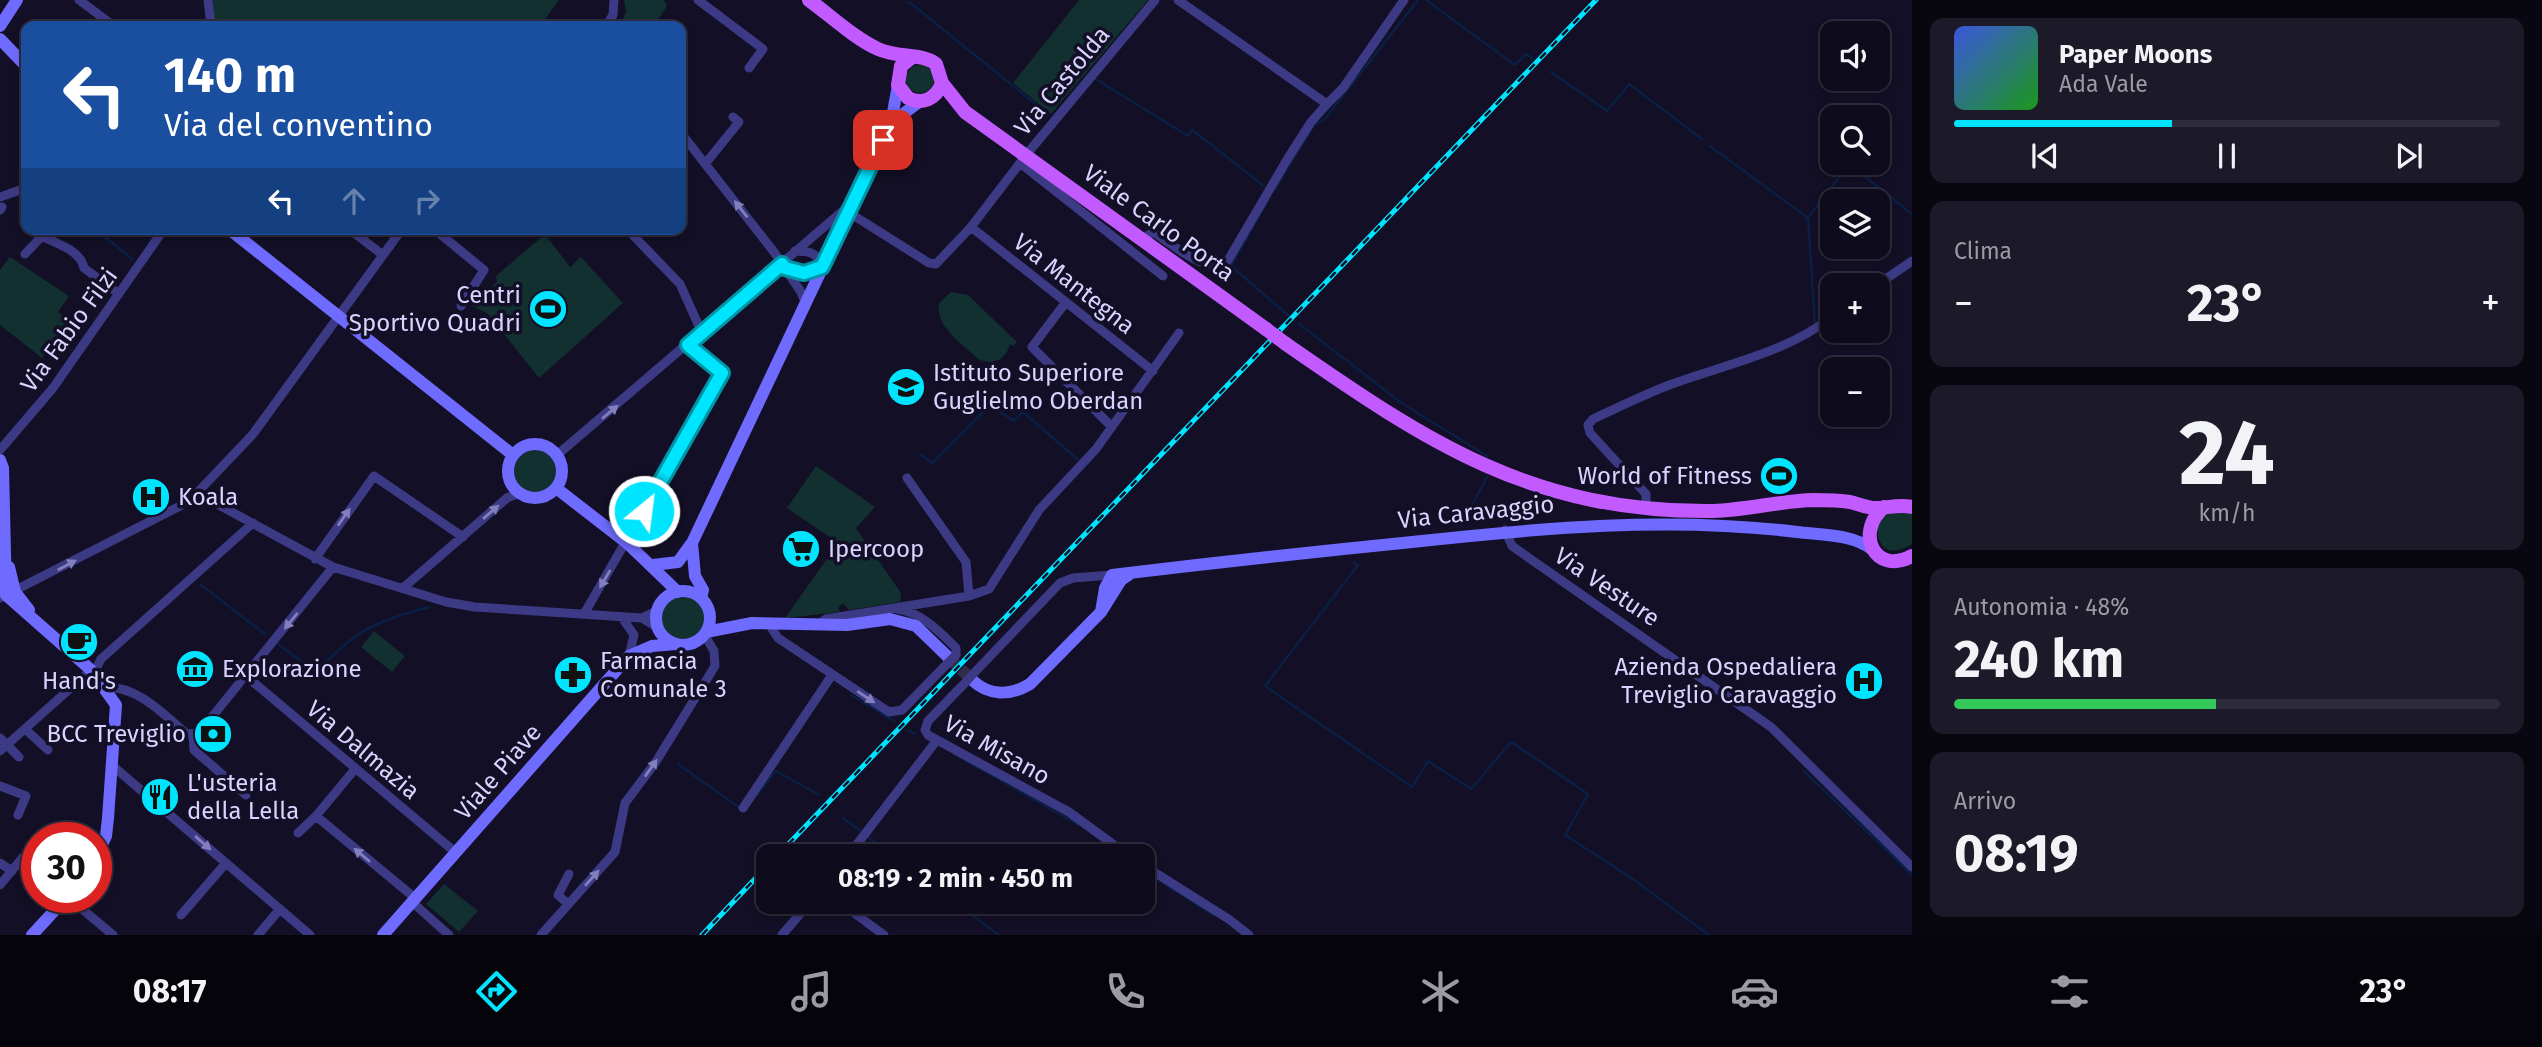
<!DOCTYPE html>
<html lang="it">
<head>
<meta charset="utf-8">
<style>
	:root { --surface:#0e0b1c; --page:#1c1929; --text:#f1f3f6; --muted:#9b9ba3; --line:#2e2b3b; --accent:#00e5ff }
	body { margin:0; font-family:"Fira Sans",sans-serif; background:var(--page); color:var(--text); height:100vh; display:flex; flex-direction:column; font-size:26px; white-space:nowrap }
	* { box-sizing:border-box; margin:0 }
	p { font-size:23px; color:var(--muted) }
	.icon { flex:none; width:38px; height:38px; fill:none; stroke:currentColor; stroke-width:2; stroke-linecap:round; stroke-linejoin:round }
	.map { position:relative; flex:1; overflow:hidden }
	.sheet { display:flex; flex-direction:column; gap:18px; padding:18px; background:#08060f; width:630px }
	.sheet>* { flex:none }
	.banner { position:absolute; left:21px; top:21px; width:665px; height:214px; border-radius:14px; box-shadow:0 4px 10px #0003,0 0 0 2px var(--line); background:#1a4fa0; color:#fff; overflow:hidden }
	.fabs { position:absolute; left:1820px; top:21px; display:grid; gap:14px }
	.fabs a { display:grid; place-items:center; width:70px; height:70px; border-radius:14px; background:var(--surface); box-shadow:0 4px 10px #0003,0 0 0 2px var(--line); font-size:35px }
	.speed { position:absolute; left:21px; top:822px; display:flex; gap:14px; font-size:35px; font-weight:700; text-align:center }
	.speed>* { display:grid; place-content:center; width:91px; height:91px; border-radius:50%; background:var(--surface); box-shadow:0 4px 10px #0003,0 0 0 2px var(--line); line-height:1 }
	.speed .limit { border:10px solid #d22; background:#fff; color:#111 }
	.pin { position:absolute; display:grid; place-items:center; width:60px; height:60px; color:#fff; margin:-30px; border-radius:14px; box-shadow:0 4px 10px #0006 }
	.me { position:absolute; width:77px; margin:-38px; rotate:29deg; stroke-linejoin:round; filter:drop-shadow(0 0 5px #0008) }
	.turn { display:flex; align-items:center; gap:24px; height:147px; padding:0 28px; font-size:32px }
	.turn .icon { width:91px; height:91px; stroke-width:2.5 }
	.turn b { display:block; font-size:49px; line-height:60px }
	.lanes { display:flex; align-items:center; height:66px; padding:0 28px; background:#0003; justify-content:center; gap:35px; direction:ltr }
	.lanes .off { opacity:.35 }
	.big { font-size:52px; font-weight:700; line-height:1.1 }
	.sheet .card { flex:1; display:flex; flex-direction:column; justify-content:center; gap:10px; min-width:0; padding:0 24px; border-radius:14px; background:var(--page) }
	.sheet .dial { align-items:center; gap:0 }
	.dial b { font-size:91px; line-height:1 }
	.song { display:flex; align-items:center; gap:21px }
	.cover { width:84px; height:84px; border-radius:10px; background:linear-gradient(135deg,hsl(230 70% 55%),hsl(120 70% 35%)) }
	.played { height:7px; border-radius:4px; background:linear-gradient(90deg,var(--accent) 40%,var(--line) 40%) }
	.keys { display:flex; justify-content:space-around; direction:ltr }
	.heat { display:flex; justify-content:space-between; align-items:center; font-size:38px; direction:ltr }
	.charge { height:10px; border-radius:5px; background:linear-gradient(90deg,#34c759 48%,var(--line) 0) }
	.trip { position:absolute; left:756px; top:844px; width:399px; height:70px; border-radius:14px; background:var(--surface); box-shadow:0 4px 10px #0003,0 0 0 2px var(--line); font-weight:700; line-height:70px; text-align:center }
	.tab-bar { display:flex; height:112px; justify-content:space-around; align-items:center; background:#06040b; color:var(--muted) }
	.tab-bar .icon { width:49px; height:49px }
	.tab-bar .on { color:var(--accent) }
	.tab-bar b { font-size:32px; color:var(--text) }
	main { display:flex; flex:1; min-height:0 }
	.map>svg:first-child { display:block }
	.green { fill:#12302f }
	.lines { fill:none; stroke-linecap:round; stroke-linejoin:round }
	.stream { stroke:#0a1f44; stroke-width:2.5 }
	.secondary-tunnel { stroke:#312d47; stroke-width:12; stroke-dasharray:12 6; stroke-linecap:butt }
	.street { stroke:#3d3a85; stroke-width:9 }
	.secondary { stroke:#6f6bff; stroke-width:12 }
	.primary { stroke:#c25bff; stroke-width:14 }
	.rail-casing { stroke:#00e5ff; stroke-width:5 }
	.rail { stroke:#130f26; stroke-width:2.5; stroke-dasharray:8; stroke-linecap:butt }
	.street-bridge { stroke:#3d3a85; stroke-width:9 }
	.primary-bridge { stroke:#c25bff; stroke-width:14 }
	.oneway { fill:#837fbc }
	.route-casing { stroke:#0095a6; stroke-width:18 }
	.route { stroke:#00e5ff; stroke-width:12 }
	.labels { text-anchor:middle; dominant-baseline:central; stroke-width:7; stroke-linejoin:round; paint-order:stroke }
	.street-label { font-size:24px; fill:#d9d4ff; stroke:#130f26 }
	.poi-label { font-size:24px; fill:#d9d4ff; stroke:#130f26; text-anchor:start }
</style>
</head>
<body>
<main>
<div class="map">
<svg width="1912" height="935" viewBox="0 0 1912 935">
	<rect width="100%" height="100%" fill="#130f26"/>
	<path class="green" d="M213 0H559L540 26H214Z
		M624 0H664L667 6 654 26H620L626 12Z
		M1079 0H1148L1051 114 1013 83Z
		M906 79a14 14 0 1 1 28 0a14 14 0 1 1-28 0Z
		M545 234 570 267 581 257 623 303 539 378 488 314 471 305 477 296 480 297 497 282 496 276Z
		M10 257 69 296 58 312 68 320 42 358 0 325V270Z
		M951 292 968 295 1017 342 1013 346 1010 344C1006 360 993 366 978 359 963 344 935 327 939 303Z
		M513 471a22 22 0 1 1 44 0a22 22 0 1 1-44 0Z
		M816 466 875 507 856 528 901 593 900 602 849 610 843 603 838 608 840 612 785 618 838 543 787 508Z
		M1885 513H1912V544C1886 560 1876 545 1877 521Z
		M661 618a22 22 0 1 1 44 0a22 22 0 1 1-44 0Z
		M374 631 405 656 392 672 361 647Z
		M444 884 478 911 459 932 426 904Z"/>
	<g class="lines">
		<path class="stream" d="M1426 0 1515 65 1526 54 1532 58
			M909 2 1049 115
			M1551 72 1607 111 1629 84 1702 139
			M1094 78 1188 136 1192 130 1264 186
			M1710 146 1808 218 1815 327
			M1273 192 1314 125 1324 120 1418 0
			M1268 200 1231 266 1288 315
			M1808 218 1849 164 1912 214
			M95 229 132 259
			M1298 323 1403 404 1487 456
			M920 454 932 463 990 405 1014 421 1023 412 1077 459
			M1461 526 1487 477
			M1354 562 1358 565 1265 686 1412 787 1428 761 1471 789 1511 742 1588 794 1565 835 1630 877 1709 935
			M201 585 265 634
			M278 644 312 669C332 661 336 650 352 639 373 623 404 613 430 607
			M851 695 894 721
			M908 730 915 734
			M954 754 1079 825
			M678 764 741 809
			M1804 771 1912 875
			M757 795 776 771 819 795
			M843 818 863 833
			M868 837 892 856
			M1160 881 1213 915
			M953 901 999 935"/>
		<path class="secondary-tunnel" d="M948 657 972 680"/>
		<path class="street" d="M79 0 114 26
			M208 0 211 26
			M698 0 763 49 749 68
			M1178 0 1327 104 1343 88 1404 0
			M606 26 613 15 614 0
			M681 133 774 252 801 292 805 302
			M1026 155 1155 0
			M705 164 739 122 733 117
			M0 197 26 188
			M0 210 2 207
			M848 212 929 263 936 264 971 227 1020 163 1163 276
			M971 227 1153 371
			M349 229 383 255
			M434 229 484 270 461 306
			M627 229 680 284 702 333
			M1143 239 1153 232C1171 243 1207 276 1227 262L1288 158 1311 122 1327 104
			M25 254 42 236C56 244 80 249 84 268L119 294
			M785 268 804 273 822 267C818 252 808 251 795 251
			M1877 285 1912 261
			M1066 302 1032 347 1112 427
			M0 450 53 388 164 229
			M557 455 851 204
			M907 478 966 562 969 596
			M197 493 333 567 446 602 475 607 642 618 658 628
			M1646 508V494L1590 433 1588 425 1593 419C1619 407 1645 394 1672 384 1727 364 1785 353 1832 317
			M1505 530 1512 546 1771 727 1912 867
			M315 559 374 476 463 537
			M403 588 507 498 519 493
			M0 598 180 506 197 493 253 434 402 229
			M897 609C921 612 940 632 956 648V655
			M584 614 721 376 719 368 688 345
			M642 618 658 610
			M623 619 634 635 629 656
			M819 624 826 619 969 596 989 589 1039 510 1096 449 1179 333
			M772 629 778 638 889 712 902 710 944 667
			M94 673 101 659 253 523
			M973 674 1060 583 1073 578 1112 575 1114 578
			M246 676 455 852
			M962 686 928 721 925 730 928 735 1069 812 1129 856
			M106 687C139 687 163 714 187 734L199 733 333 567
			M25 729 48 750
			M193 734 194 750 246 795
			M0 738 19 757
			M0 751 91 670
			M114 767 310 935
			M355 769 316 816 415 898
			M0 786 26 796 18 815
			M743 808 832 675
			M298 833 316 816
			M848 856 934 744
			M0 863 12 871
			M1143 865 1230 920 1249 935
			M0 885 23 857
			M69 898 113 935
			M838 901 884 935
			M412 902 449 935
			M568 904 558 895 569 874
			M181 915 226 863
			M258 935 280 909
			M541 935 615 852 625 803 655 763 715 666 714 651 704 634
			M782 935 811 901"/>
		<path class="secondary" d="M0 26 17 0
			M0 39 26 66
			M891 123 919 102
			M229 229 513 455
			M508 471a27 27 0 1 1 54 0a27 27 0 1 1-54 0Z
			M0 460 3 468 6 595 91 670 116 705 108 818 106 836 96 858
			M556 488 627 543 678 592
			M653 565 678 562 691 544
			M9 567 15 592 29 610
			M656 618a27 27 0 1 1 54 0a27 27 0 1 1-54 0Z
			M701 598 703 590 695 576 692 543 891 123 898 85
			M1101 612 1105 588 1112 575C1212 563 1312 552 1412 542 1541 528 1668 516 1797 532 1822 535 1853 534 1873 550
			M706 632 752 623 847 625 890 619 916 626 948 657
			M972 680C989 696 1010 696 1030 684L1101 612 1121 580 1130 574
			M32 935 66 898
			M383 935 629 656 652 646 676 644"/>
		<path class="primary" d="M809 0C831 16 854 38 878 49 897 58 923 53 936 64L942 83C936 99 923 105 908 98L898 85 901 66 911 58
			M942 83 965 112 1266 329
			M1286 344C1427 442 1533 513 1713 511 1746 510 1780 501 1813 500 1825 500 1838 500 1850 502 1859 504 1867 508 1876 508 1889 508 1898 504 1912 507
			M1884 507C1854 533 1875 576 1912 556"/>
		<g class="rail-casing">
			<path id="rail" d="M777 856 1596 0
				M702 935 768 865"/>
		</g>
		<use href="#rail" class="rail"/>
		<path class="street-bridge" d="M944 667 956 655
			M962 686 973 674"/>
		<path class="primary-bridge" d="M1266 329 1286 344"/>
	</g>
	<defs><path id="oneway-solid" d="M-6-.8H1V-3.2L6.5 0L1 3.2V.8H-6Z" transform="scale(1.75)"/></defs>
	<g class="oneway">
		<use href="#oneway-solid" transform="translate(741 209) rotate(-128)"/>
		<use href="#oneway-solid" transform="translate(610 412) rotate(-40)"/>
		<use href="#oneway-solid" transform="translate(491 512) rotate(-41)"/>
		<use href="#oneway-solid" transform="translate(344 517) rotate(-55)"/>
		<use href="#oneway-solid" transform="translate(67 565) rotate(-28)"/>
		<use href="#oneway-solid" transform="translate(605 579) rotate(120)"/>
		<use href="#oneway-solid" transform="translate(291 621) rotate(129)"/>
		<use href="#oneway-solid" transform="translate(866 697) rotate(34)"/>
		<use href="#oneway-solid" transform="translate(651 768) rotate(-55)"/>
		<use href="#oneway-solid" transform="translate(203 843) rotate(41)"/>
		<use href="#oneway-solid" transform="translate(362 855) rotate(-140)"/>
		<use href="#oneway-solid" transform="translate(592 878) rotate(-48)"/>
	</g>
	<g class="lines">
		<g class="route-casing">
			<path id="route" d="M644 511 722 373 688 345 782 264 785 268 804 273 822 267 883 140"/>
		</g>
		<use href="#route" class="route"/>
	</g>
	<defs>
		<g id="stadium-disc" transform="scale(2.0125)"><circle r="9.5" fill="#00e5ff" stroke="#130f26"/><path d="M0-5a6.5 5 0 1 0 0 10a6.5 5 0 1 0 0-10ZM-3.5-1.8h7v3.6h-7Z" fill="#111"/></g>
		<g id="school-disc" transform="scale(2.0125)"><circle r="9.5" fill="#00e5ff" stroke="#130f26"/><path d="M0-5L7-2L0 1L-7-2ZM-4 1L0 2.5L4 1V4Q0 6-4 4Z" fill="#111"/></g>
		<g id="hospital-disc" transform="scale(2.0125)"><circle r="9.5" fill="#00e5ff" stroke="#130f26"/><path d="M-5-5h3v3.5h4V-5h3V5h-3V1.5h-4V5h-3Z" fill="#111"/></g>
		<g id="supermarket-disc" transform="scale(2.0125)"><circle r="9.5" fill="#00e5ff" stroke="#130f26"/><path d="M-6-5.5h2.5l.6 2H6L4.5 2H-2.5L-4.4-4H-6ZM-1.5 3.2a1.3 1.3 0 1 0 .1 0ZM3 3.2a1.3 1.3 0 1 0 .1 0Z" fill="#111"/></g>
		<g id="cafe-disc" transform="scale(2.0125)"><circle r="9.5" fill="#00e5ff" stroke="#130f26"/><path d="M-5.5-4.5H6V0H3Q3 3.5 0 3.5H-2.5Q-5.5 3.5-5.5 0ZM3-3.2v2h1.7v-2ZM-6 4.5H4V6H-6Z" fill="#111"/></g>
		<g id="museum-disc" transform="scale(2.0125)"><circle r="9.5" fill="#00e5ff" stroke="#130f26"/><path d="M0-6L6-3V-2H-6V-3ZM-5-1h2V3h-2ZM-1-1h2V3h-2ZM3-1h2V3H3ZM-6 4H6V6H-6Z" fill="#111"/></g>
		<g id="pharmacy-disc" transform="scale(2.0125)"><circle r="9.5" fill="#00e5ff" stroke="#130f26"/><path d="M-2-6h4v4h4v4h-4v4h-4v-4h-4v-4h4Z" fill="#111"/></g>
		<g id="bank-disc" transform="scale(2.0125)"><circle r="9.5" fill="#00e5ff" stroke="#130f26"/><path d="M-6-4H6V4H-6ZM0-2.3a2.3 2.3 0 1 0 0 4.6a2.3 2.3 0 1 0 0-4.6Z" fill="#111"/></g>
		<g id="restaurant-disc" transform="scale(2.0125)"><circle r="9.5" fill="#00e5ff" stroke="#130f26"/><path d="M-5-6h1v4h1v-4h1v4h1v-4h1v5L-1.5 .5V6h-2V.5L-5-1ZM5-6V6H3V1.5H1.5Q1.5-4 5-6Z" fill="#111"/></g>
	</defs>
	<g fill-rule="evenodd">
		<use href="#stadium-disc" x="548" y="309"/>
		<use href="#school-disc" x="906" y="387"/>
		<use href="#stadium-disc" x="1779" y="476"/>
		<use href="#hospital-disc" x="151" y="497"/>
		<use href="#supermarket-disc" x="801" y="549"/>
		<use href="#cafe-disc" x="79" y="642"/>
		<use href="#museum-disc" x="195" y="669"/>
		<use href="#pharmacy-disc" x="573" y="675"/>
		<use href="#hospital-disc" x="1864" y="681"/>
		<use href="#bank-disc" x="213" y="734"/>
		<use href="#restaurant-disc" x="160" y="797"/>
	</g>
	<g class="labels">
		<g class="street-label">
			<text transform="translate(1062 81) rotate(-50)">Via Castolda</text>
			<text transform="translate(1159 223) rotate(36)">Viale Carlo Porta</text>
			<text transform="translate(1074 284) rotate(38)">Via Mantegna</text>
			<text transform="translate(69 330) rotate(-54)">Via Fabio Filzi</text>
			<text transform="translate(1476 512) rotate(-6)">Via Caravaggio</text>
			<text transform="translate(1607 587) rotate(34)">Via Vesture</text>
			<text transform="translate(363 750) rotate(40)">Via Dalmazia</text>
			<text transform="translate(997 750) rotate(29)">Via Misano</text>
			<text transform="translate(498 772) rotate(-49)">Viale Piave</text>
		</g>
		<g class="poi-label">
			<text x="521" y="295" text-anchor="end">Centri<tspan x="521" dy="28">Sportivo Quadri</tspan></text>
			<text x="933" y="373">Istituto Superiore<tspan x="933" dy="28">Guglielmo Oberdan</tspan></text>
			<text x="1752" y="476" text-anchor="end">World of Fitness</text>
			<text x="178" y="497">Koala</text>
			<text x="828" y="549">Ipercoop</text>
			<text x="600" y="661">Farmacia<tspan x="600" dy="28">Comunale 3</tspan></text>
			<text x="1837" y="667" text-anchor="end">Azienda Ospedaliera<tspan x="1837" dy="28">Treviglio Caravaggio</tspan></text>
			<text x="222" y="669">Explorazione</text>
			<text x="79" y="681" text-anchor="middle">Hand's</text>
			<text x="186" y="734" text-anchor="end">BCC Treviglio</text>
			<text x="187" y="783">L'usteria<tspan x="187" dy="28">della Lella</tspan></text>
		</g>
	</g>
</svg>
<div class="fabs">
<a><svg class="icon" aria-label="sound" viewBox="0 0 24 24"><path d="M4 9h4l5-4v14l-5-4H4zM17 9q2 3 0 6"/></svg></a>
<a><svg class="icon" aria-label="search" viewBox="0 0 24 24"><circle cx="10" cy="10" r="6"/><path d="M15 15l6 6"/></svg></a>
<a><svg class="icon" aria-label="layers" viewBox="0 0 24 24"><path d="M12 4l9 5-9 5-9-5zM3 14l9 5 9-5"/></svg></a>
<a>+</a>
<a>−</a>
</div>
<div class="speed"><div class="limit">30</div></div>
<div class="pin" style="left:883px;top:140px;background:#d93025"><svg class="icon" aria-label="arrive" viewBox="0 0 24 24"><path d="M6 21V4h12l-3 4 3 4H6"/></svg></div>
<svg class="me" style="left:644px;top:511px" viewBox="-20 -20 40 40"><circle r="17" fill="#00e5ff" stroke="#fff" stroke-width="3"/><path d="M0-11L8 9 0 5-8 9z" fill="#fff"/></svg>
<div class="trip">08:19 · 2 min · 450 m</div>
<div class="banner">
<div class="turn"><svg class="icon" aria-label="left" viewBox="0 0 24 24"><path d="M17 20v-9H6M10 6l-5 5 5 5"/></svg><div><b>140 m</b>Via del conventino</div></div>
<div class="lanes"><svg class="icon" aria-label="left" viewBox="0 0 24 24"><path d="M17 20v-9H6M10 6l-5 5 5 5"/></svg><svg class="icon off" aria-label="ahead" viewBox="0 0 24 24"><path d="M12 20V5M6 11l6-6 6 6"/></svg><svg class="icon off" aria-label="right" viewBox="0 0 24 24"><path d="M7 20v-9h11M14 6l5 5-5 5"/></svg></div>
</div>
</div>
<section class="sheet">
<div class="card">
<div class="song"><i class="cover"></i><div><b>Paper Moons</b><p>Ada Vale</p></div></div>
<div class="played"></div>
<div class="keys"><svg class="icon" aria-label="previous" viewBox="0 0 24 24"><path d="M18 5L8 12l10 7zM5 5v14"/></svg><svg class="icon" aria-label="pause" viewBox="0 0 24 24"><path d="M8 5v14M16 5v14"/></svg><svg class="icon" aria-label="next" viewBox="0 0 24 24"><path d="M6 5l10 7-10 7zM19 5v14"/></svg></div>
</div>
<div class="card"><p>Clima</p>
<div class="heat"><a>−</a><b class="big">23°</b><a>+</a></div>
</div>
<div class="card dial"><b>24</b><p>km/h</p></div>
<div class="card"><p>Autonomia · 48%</p><b class="big">240 km</b><div class="charge"></div></div>
<div class="card"><p>Arrivo</p><b class="big">08:19</b></div>
</section>
</main>
<nav class="tab-bar">
<b>08:17</b>
<svg class="icon on" aria-label="directions" viewBox="0 0 24 24"><path d="M12 3l9 9-9 9-9-9zM9 14v-3h6M13 9l2 2-2 2"/></svg>
<svg class="icon" aria-label="music" viewBox="0 0 24 24"><path d="M9 18V5l10-2v13"/><circle cx="6" cy="18" r="3"/><circle cx="16" cy="16" r="3"/></svg>
<svg class="icon" aria-label="phone" viewBox="0 0 24 24"><path d="M5 4h4l2 5-3 2q2 4 5 5l2-3 5 2v4C11 20 4 13 5 4z"/></svg>
<svg class="icon" aria-label="climate" viewBox="0 0 24 24"><path d="M12 3v18M4 7l16 10M4 17L20 7"/></svg>
<svg class="icon" aria-label="car" viewBox="0 0 24 24"><path d="M5 17H2v-5l4-1 3-4h7l3 4 3 1v5h-3M9 17h6M6 11h13"/><circle cx="7" cy="17" r="2"/><circle cx="17" cy="17" r="2"/></svg>
<svg class="icon" aria-label="filters" viewBox="0 0 24 24"><path d="M4 7h16M4 17h16"/><circle cx="9" cy="7" r="2"/><circle cx="15" cy="17" r="2"/></svg>
<b>23°</b>
</nav>
</body>
</html>
